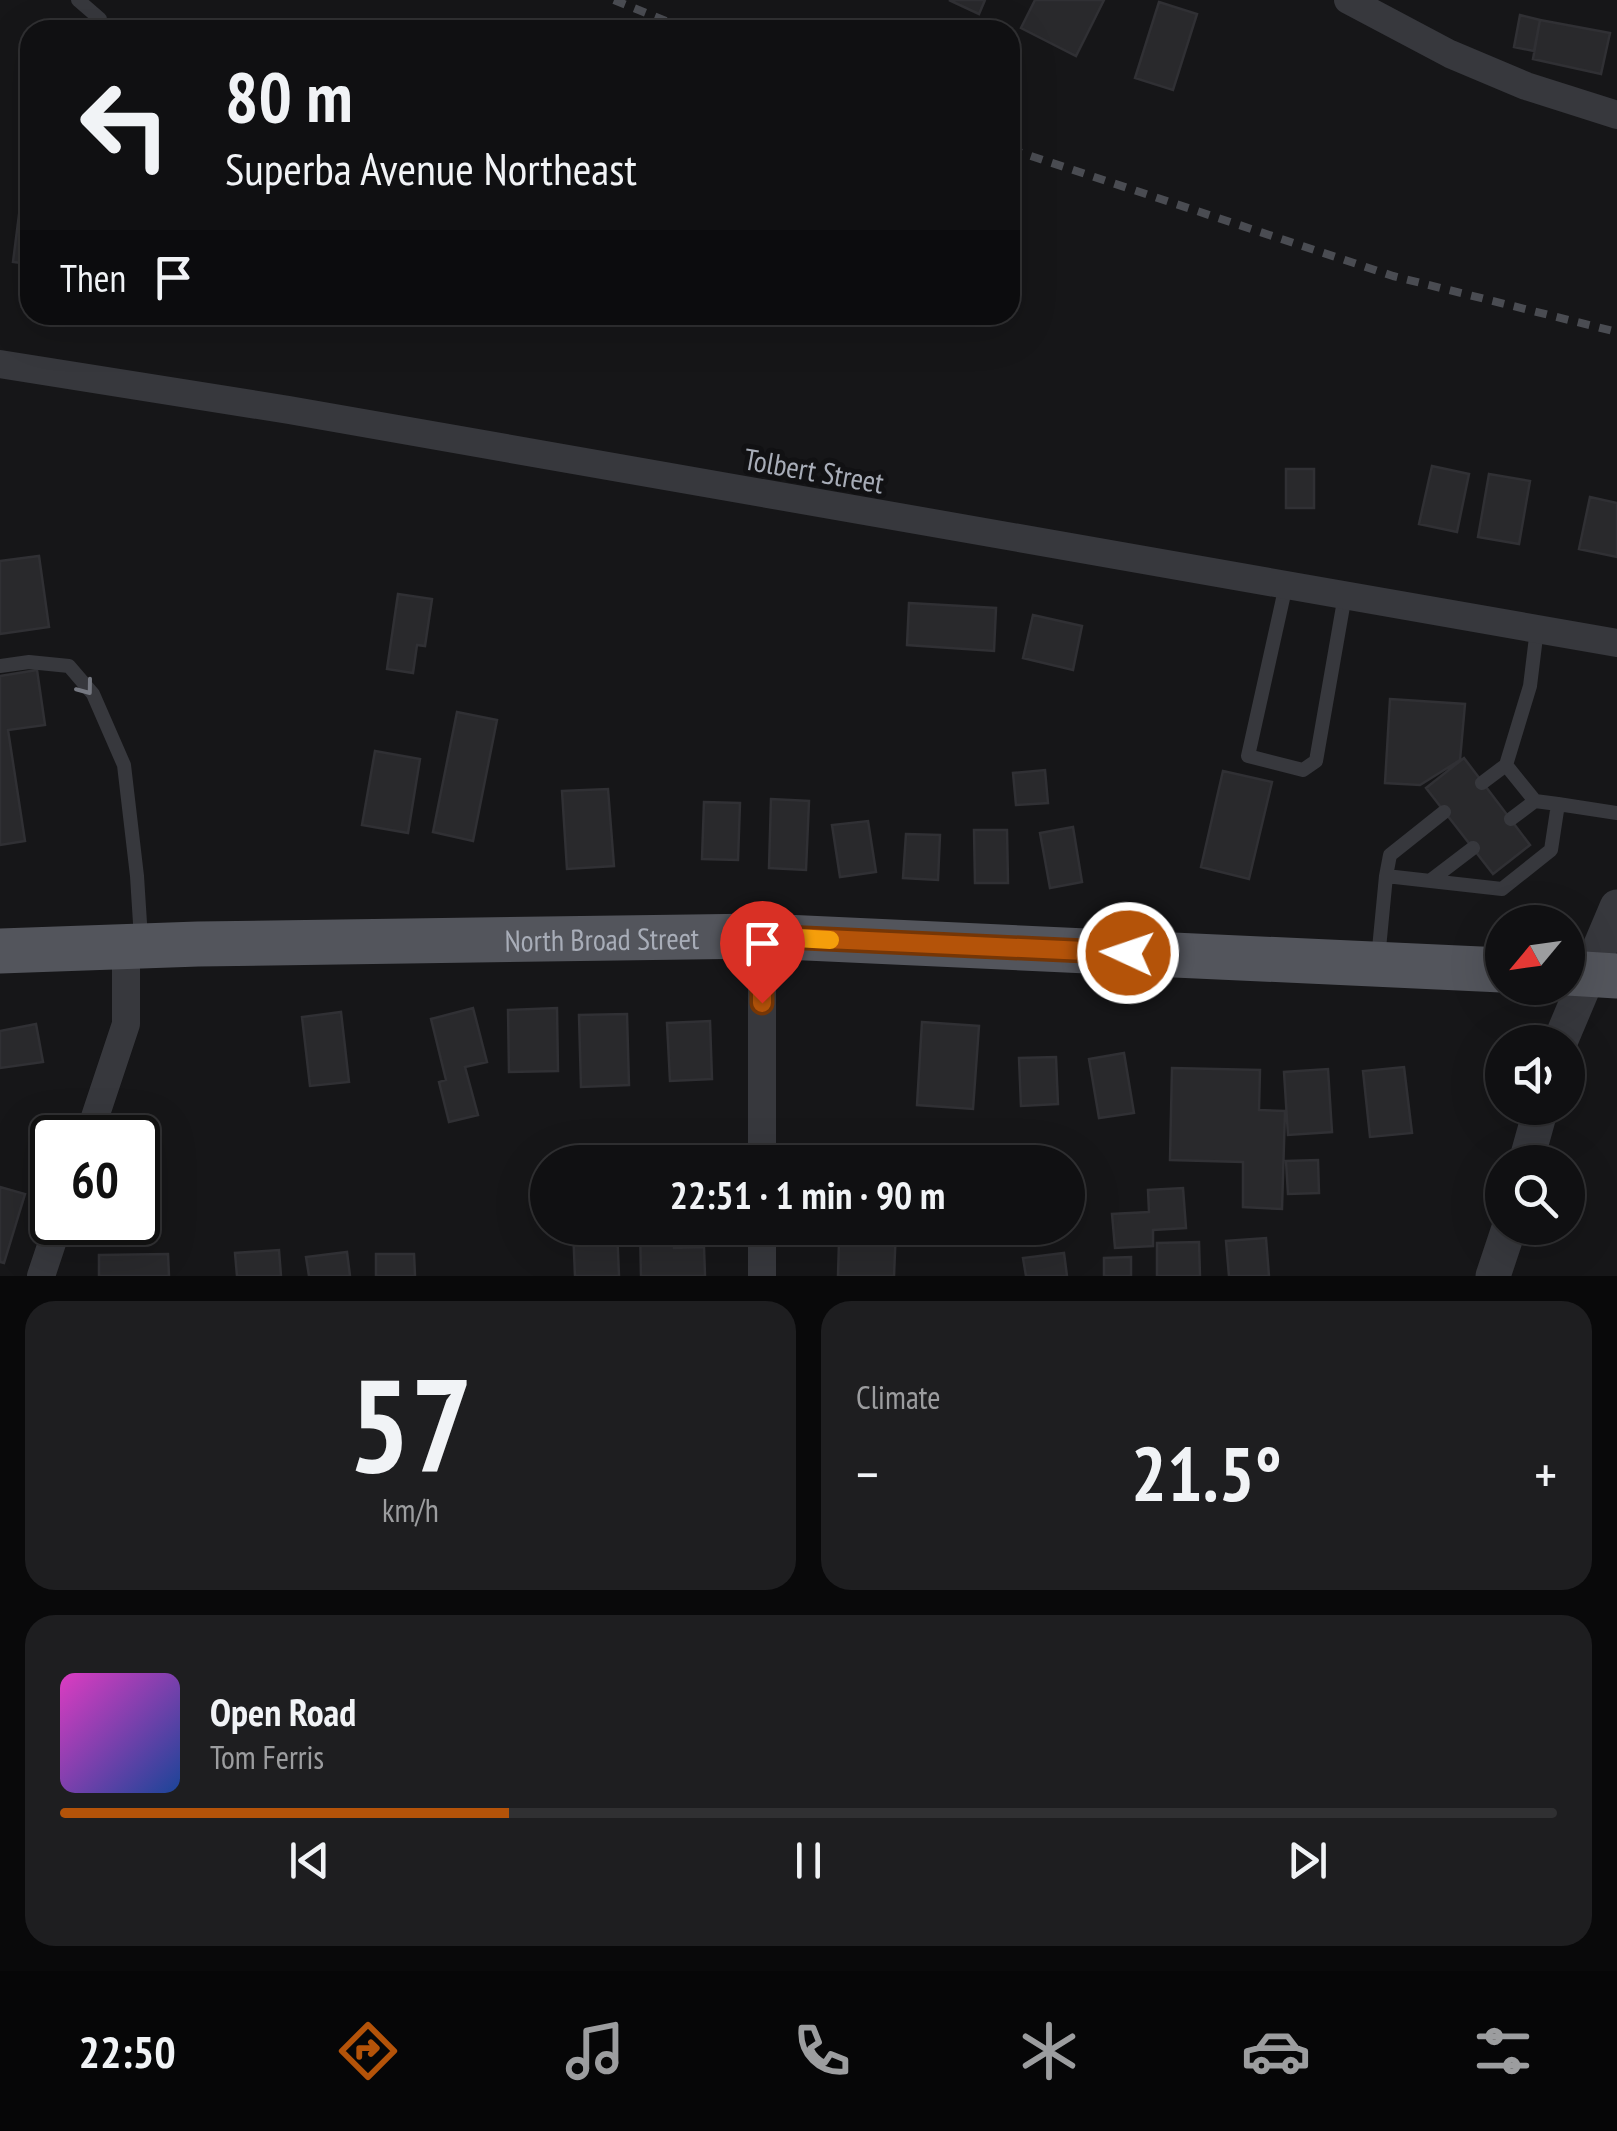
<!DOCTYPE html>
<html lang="en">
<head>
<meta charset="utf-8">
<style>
	:root { --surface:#101012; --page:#1e1e20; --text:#f1f3f6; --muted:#9c9d9f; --line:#303032; --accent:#b45309 }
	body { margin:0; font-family:"PT Sans Narrow",sans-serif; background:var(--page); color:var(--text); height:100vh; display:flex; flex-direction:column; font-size:38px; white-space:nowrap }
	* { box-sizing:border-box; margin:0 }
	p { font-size:32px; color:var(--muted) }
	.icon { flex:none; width:55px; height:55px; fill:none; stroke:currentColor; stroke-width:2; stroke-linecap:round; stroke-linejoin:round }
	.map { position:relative; height:1276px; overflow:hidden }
	.side { display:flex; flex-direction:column; gap:25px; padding:25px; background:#09090a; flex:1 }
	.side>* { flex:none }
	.guide { position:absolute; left:20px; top:20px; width:1000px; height:305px; border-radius:30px; box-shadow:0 10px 40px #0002,0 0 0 2px var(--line); background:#101012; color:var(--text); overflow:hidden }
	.needle { width:65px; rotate:241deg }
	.fabs { position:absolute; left:1485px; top:905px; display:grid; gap:20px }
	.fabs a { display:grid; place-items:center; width:100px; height:100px; border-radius:50%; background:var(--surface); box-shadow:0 10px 40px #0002,0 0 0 2px var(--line); font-size:50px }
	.speed { position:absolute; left:30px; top:1115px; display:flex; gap:20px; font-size:50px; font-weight:700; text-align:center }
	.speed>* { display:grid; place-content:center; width:130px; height:130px; border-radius:50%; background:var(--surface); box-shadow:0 10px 40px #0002,0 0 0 2px var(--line); line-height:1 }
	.speed .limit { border:5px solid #111; border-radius:15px; background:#fff; color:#111 }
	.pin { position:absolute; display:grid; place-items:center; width:85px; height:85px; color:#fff; margin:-102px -42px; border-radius:50% 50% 50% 0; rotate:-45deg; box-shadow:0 0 10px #0007 }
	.pin .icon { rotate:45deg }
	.me { position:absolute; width:110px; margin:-55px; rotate:273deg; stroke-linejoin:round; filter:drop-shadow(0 0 8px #0008) }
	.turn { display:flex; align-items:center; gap:35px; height:210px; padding:0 40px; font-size:45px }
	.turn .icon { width:130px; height:130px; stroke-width:2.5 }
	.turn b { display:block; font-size:70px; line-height:85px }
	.then { display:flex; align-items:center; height:95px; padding:0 40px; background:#0003; gap:20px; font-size:38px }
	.big { font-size:75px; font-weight:800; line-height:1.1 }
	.side .card { flex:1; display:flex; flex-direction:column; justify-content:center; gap:15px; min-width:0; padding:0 35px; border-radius:30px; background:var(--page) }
	.side .dial { align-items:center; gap:0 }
	.dial b { font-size:130px; line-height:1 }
	.song { display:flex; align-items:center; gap:30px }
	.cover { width:120px; height:120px; border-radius:15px; background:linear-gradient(135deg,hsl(310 70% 55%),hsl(220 70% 35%)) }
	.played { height:10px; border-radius:5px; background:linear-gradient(90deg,var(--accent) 30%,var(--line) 30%) }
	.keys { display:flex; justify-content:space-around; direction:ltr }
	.heat { display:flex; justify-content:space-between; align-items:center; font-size:55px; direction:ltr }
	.side .tiles { flex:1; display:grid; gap:25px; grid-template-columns:1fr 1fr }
	.card:last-child { grid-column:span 2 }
	.trip { position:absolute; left:530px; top:1145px; width:555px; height:100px; border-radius:50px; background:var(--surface); box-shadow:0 10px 40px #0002,0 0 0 2px var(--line); font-weight:800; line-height:100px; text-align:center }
	.tab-bar { display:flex; height:160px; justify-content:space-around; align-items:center; background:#060607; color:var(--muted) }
	.tab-bar .icon { width:70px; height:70px }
	.tab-bar .on { color:var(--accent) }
	.tab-bar b { font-size:45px; color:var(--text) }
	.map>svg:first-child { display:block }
	.building { fill:#29292c; stroke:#303034; stroke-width:2.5 }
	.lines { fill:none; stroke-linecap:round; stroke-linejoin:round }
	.service { stroke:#37383d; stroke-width:14 }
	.minor { stroke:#37383d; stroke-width:28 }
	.tertiary { stroke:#37383d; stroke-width:35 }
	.primary { stroke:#53555c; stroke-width:45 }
	.rail { stroke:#4a4c52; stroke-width:8; stroke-dasharray:12 10; stroke-linecap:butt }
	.oneway { stroke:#757881 }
	.route-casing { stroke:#753606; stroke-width:25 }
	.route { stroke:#b45309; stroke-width:18 }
	.slow { stroke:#f59e0b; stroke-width:18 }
	.labels { text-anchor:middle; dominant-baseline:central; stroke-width:10; stroke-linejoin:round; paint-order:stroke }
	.street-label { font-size:30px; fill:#a8adb8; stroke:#111113 }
</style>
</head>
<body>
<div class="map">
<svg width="1617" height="1276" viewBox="0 0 1617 1276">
	<rect width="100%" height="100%" fill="#161618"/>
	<path class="building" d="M949 0H985L979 14Z
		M1035 0H1104L1076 56 1021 28Z
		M1159 2 1197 14 1173 90 1135 78Z
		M1520 15 1540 20 1534 51 1514 47Z
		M1540 20 1610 33 1601 74 1533 59Z
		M20 207 30 209V264L13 262Z
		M1432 466 1469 474 1457 532 1419 524Z
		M1286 469H1314V508H1286Z
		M1489 474 1530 481 1519 544 1478 537Z
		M1590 497 1617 503V557L1579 549Z
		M39 556 49 627 0 634V561Z
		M398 594 432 599 425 646 417 645 413 673 387 669Z
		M909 603 996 608 994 651 907 645Z
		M1033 615 1082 626 1073 670 1023 658Z
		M37 670 45 725 8 730 25 841 0 845V676Z
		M1390 699 1465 704 1460 760 1420 785 1385 783Z
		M457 712 497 720 473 841 433 832Z
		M375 751 420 759 408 833 362 825Z
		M1464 758 1530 845 1493 874 1426 788Z
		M1045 770 1048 803 1016 805 1013 773Z
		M1223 771 1272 782 1249 879 1201 867Z
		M608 789 614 866 567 869 562 791Z
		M771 799 809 801 806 870 769 868Z
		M704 802 740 803 738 860 702 859Z
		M868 821 876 872 840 877 832 825Z
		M1073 827 1082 882 1050 888 1040 833Z
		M974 830H1007L1008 883H975Z
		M906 834 940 835 938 880 903 878Z
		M473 1008 487 1062 465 1067 478 1115 449 1122 439 1082 446 1080 431 1019Z
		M557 1008 558 1071 509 1072 508 1010Z
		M341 1012 349 1082 310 1086 302 1017Z
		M627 1014 629 1085 581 1087 579 1015Z
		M710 1021 712 1079 670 1081 667 1023Z
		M922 1022 979 1026 973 1109 917 1105Z
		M36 1024 43 1062 0 1068V1031Z
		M1124 1053 1134 1113 1099 1118 1089 1059Z
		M1056 1057 1058 1104 1021 1106 1019 1058Z
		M1404 1067 1412 1133 1370 1137 1363 1071Z
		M1172 1068 1260 1070 1259 1110 1285 1111 1282 1209 1243 1207V1162L1170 1160Z
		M1328 1069 1332 1132 1288 1135 1284 1072Z
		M1318 1160 1319 1193 1288 1194 1286 1161Z
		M0 1187 25 1194 4 1263 0 1262Z
		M1183 1188 1186 1228 1153 1230V1246L1115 1248 1112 1214 1149 1212 1148 1190Z
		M573 1228H617L619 1276H575Z
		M640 1228H673L674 1248 704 1247 705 1276H641Z
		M850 1228H896L894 1276H838L839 1242 849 1243Z
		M1266 1238 1269 1276H1229L1226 1241Z
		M1199 1242 1200 1276H1157V1243Z
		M279 1250 281 1276H237L235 1253Z
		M347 1252 350 1276H309L306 1257Z
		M1064 1253 1067 1276H1026L1023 1258Z
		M168 1254 169 1276H99V1255Z
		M376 1254H414L415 1276H376Z
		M1131 1257V1276H1104V1258Z"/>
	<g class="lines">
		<path class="service" d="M78 0 100 19
			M1286 585 1248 756 1303 770 1316 761 1345 595
			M1537 629 1530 686 1506 765 1535 801 1558 804
			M0 666 29 662 69 666 93 694 124 765 137 876 141 939
			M1482 783 1506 765
			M1511 819 1535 801
			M1386 876 1390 855 1444 812
			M1431 880 1473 848
			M1378 959 1386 876 1502 889 1551 850 1558 804 1617 813"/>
		<path class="minor" d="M1348 0 1450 54 1526 86 1617 115
			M0 364 289 410 1617 643
			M762 936V1162
			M88 1138 126 1024V947
			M41 1276 59 1222
			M762 1276V1228"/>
		<path class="tertiary" d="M1560 1042 1617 907
			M1526 1162 1541 1108
			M1493 1276 1509 1228"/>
		<g class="primary">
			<path id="s1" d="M0 951 198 944 762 936 1502 970"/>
			<path d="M1568 973 1617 976"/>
		</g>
		<path class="rail" d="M614 0 688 30
			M1010 149 1393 276 1617 332"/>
	</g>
	<defs><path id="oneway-chevron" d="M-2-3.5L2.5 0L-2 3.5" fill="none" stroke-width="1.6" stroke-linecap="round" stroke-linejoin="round" transform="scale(2.5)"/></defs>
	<use class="oneway" href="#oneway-chevron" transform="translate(86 688) rotate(53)"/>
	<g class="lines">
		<g class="route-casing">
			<path id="route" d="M762 1003V936L1128 953"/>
		</g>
		<use href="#route" class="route"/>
		<path class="slow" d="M762 955V936L830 940"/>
	</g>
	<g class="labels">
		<g class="street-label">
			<text transform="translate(814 470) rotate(10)">Tolbert Street</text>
			<text stroke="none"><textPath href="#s1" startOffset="602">North Broad Street</textPath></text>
		</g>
	</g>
</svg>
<div class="fabs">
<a><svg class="needle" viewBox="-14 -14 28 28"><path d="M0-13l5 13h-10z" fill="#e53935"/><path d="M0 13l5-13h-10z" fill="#9c9d9f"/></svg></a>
<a><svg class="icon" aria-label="sound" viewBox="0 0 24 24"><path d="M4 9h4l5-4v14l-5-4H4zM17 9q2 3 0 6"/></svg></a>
<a><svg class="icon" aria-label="search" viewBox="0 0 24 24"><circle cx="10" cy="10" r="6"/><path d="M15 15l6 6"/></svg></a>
</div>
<div class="speed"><div class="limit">60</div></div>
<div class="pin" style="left:762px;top:1003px;background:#d93025"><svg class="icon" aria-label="arrive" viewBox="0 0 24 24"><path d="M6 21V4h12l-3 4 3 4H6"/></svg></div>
<svg class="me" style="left:1128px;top:953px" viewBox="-20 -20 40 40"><circle r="17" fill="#b45309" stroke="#fff" stroke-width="3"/><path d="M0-11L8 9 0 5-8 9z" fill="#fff"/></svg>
<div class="trip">22:51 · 1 min · 90 m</div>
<div class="guide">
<div class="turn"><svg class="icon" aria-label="left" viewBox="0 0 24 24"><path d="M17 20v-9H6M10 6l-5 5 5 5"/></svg><div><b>80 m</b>Superba Avenue Northeast</div></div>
<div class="then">Then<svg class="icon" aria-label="arrive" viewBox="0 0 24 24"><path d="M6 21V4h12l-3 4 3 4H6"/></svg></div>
</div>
</div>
<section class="side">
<div class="tiles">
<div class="card dial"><b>57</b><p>km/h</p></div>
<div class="card"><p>Climate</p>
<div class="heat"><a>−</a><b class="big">21.5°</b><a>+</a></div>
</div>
<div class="card">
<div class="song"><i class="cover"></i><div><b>Open Road</b><p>Tom Ferris</p></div></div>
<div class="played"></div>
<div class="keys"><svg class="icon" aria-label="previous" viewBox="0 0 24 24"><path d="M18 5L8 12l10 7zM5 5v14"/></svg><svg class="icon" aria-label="pause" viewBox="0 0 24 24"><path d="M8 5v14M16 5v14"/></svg><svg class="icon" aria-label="next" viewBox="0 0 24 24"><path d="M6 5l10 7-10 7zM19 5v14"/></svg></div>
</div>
</div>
</section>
<nav class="tab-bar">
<b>22:50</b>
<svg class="icon on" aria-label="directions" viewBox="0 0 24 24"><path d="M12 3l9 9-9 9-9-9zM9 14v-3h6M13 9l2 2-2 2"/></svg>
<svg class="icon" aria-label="music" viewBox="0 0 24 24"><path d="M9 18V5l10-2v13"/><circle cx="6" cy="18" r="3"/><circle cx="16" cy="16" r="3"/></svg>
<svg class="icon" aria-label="phone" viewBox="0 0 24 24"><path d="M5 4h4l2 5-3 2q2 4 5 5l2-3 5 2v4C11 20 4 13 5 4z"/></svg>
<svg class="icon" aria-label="climate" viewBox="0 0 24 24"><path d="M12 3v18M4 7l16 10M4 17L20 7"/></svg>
<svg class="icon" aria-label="car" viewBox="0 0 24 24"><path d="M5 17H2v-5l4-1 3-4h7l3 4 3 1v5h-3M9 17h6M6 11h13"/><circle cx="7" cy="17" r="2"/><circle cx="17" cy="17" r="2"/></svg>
<svg class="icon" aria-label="filters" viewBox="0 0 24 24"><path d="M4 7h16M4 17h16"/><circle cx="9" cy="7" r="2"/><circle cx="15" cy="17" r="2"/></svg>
</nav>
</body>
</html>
